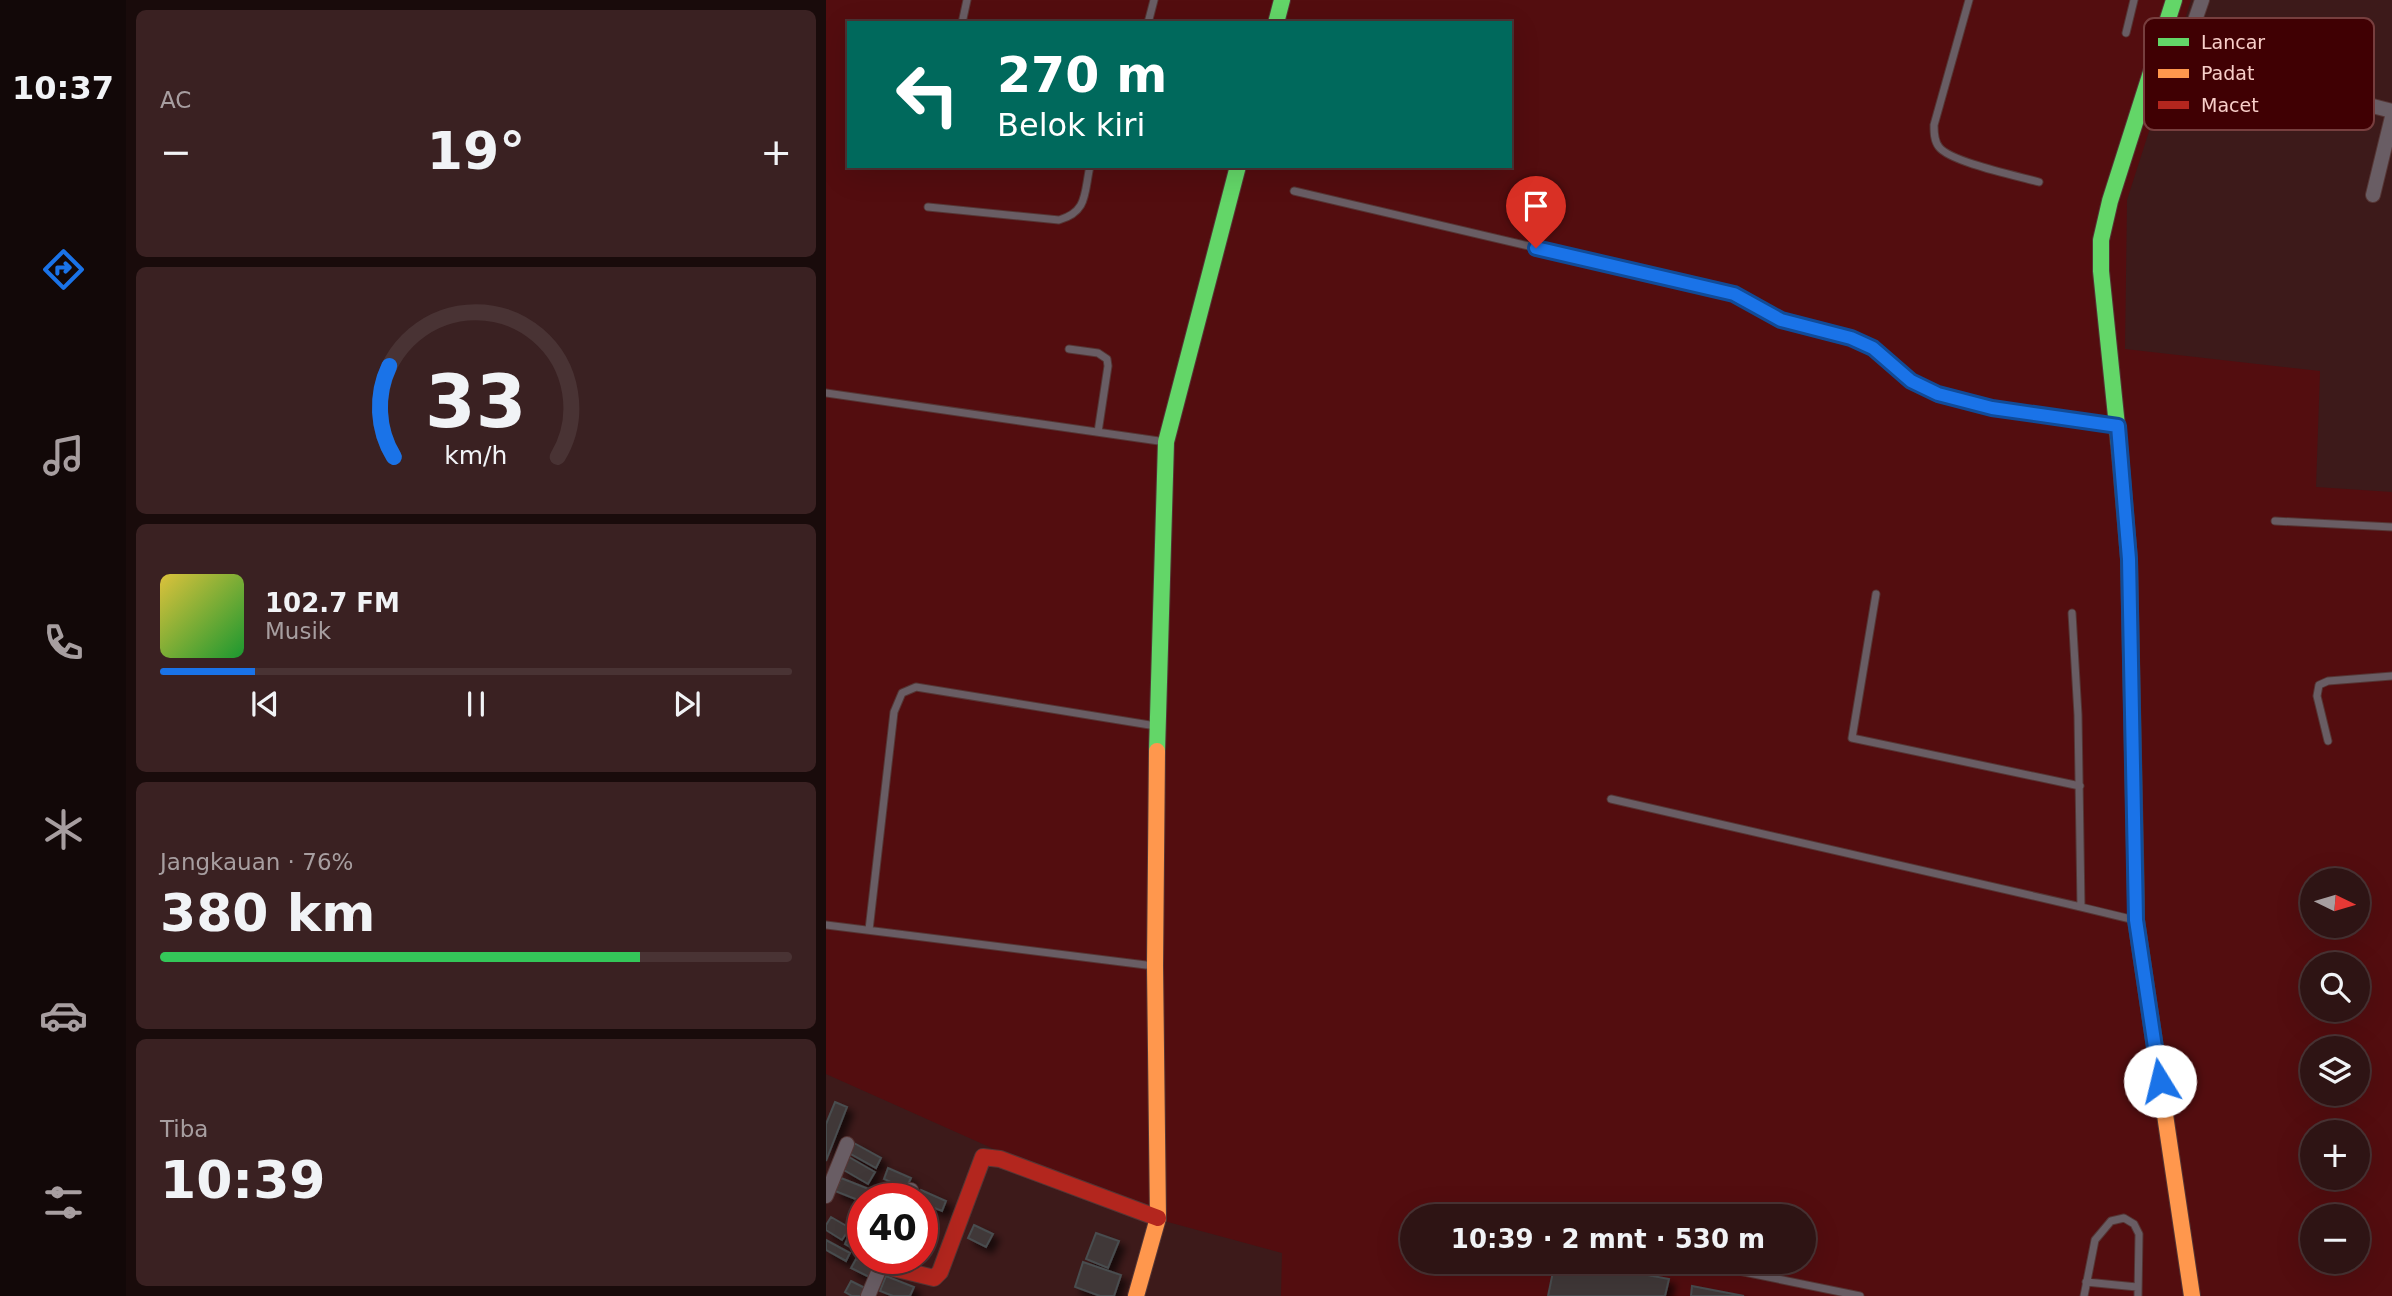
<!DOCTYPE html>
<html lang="id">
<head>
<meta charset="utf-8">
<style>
	:root { --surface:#2e1414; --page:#3a2122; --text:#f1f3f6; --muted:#a79ea0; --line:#493334; --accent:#1a73e8 }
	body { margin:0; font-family:"DejaVu Sans",sans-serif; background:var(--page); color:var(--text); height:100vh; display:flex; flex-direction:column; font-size:26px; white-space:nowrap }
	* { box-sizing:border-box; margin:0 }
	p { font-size:23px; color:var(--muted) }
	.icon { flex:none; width:38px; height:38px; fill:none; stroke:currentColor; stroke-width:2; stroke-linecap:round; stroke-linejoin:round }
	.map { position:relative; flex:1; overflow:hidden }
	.drawer { display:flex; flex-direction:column; gap:10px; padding:10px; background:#190b0b; width:700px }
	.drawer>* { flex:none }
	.top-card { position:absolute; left:21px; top:21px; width:665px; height:147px; border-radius:0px; box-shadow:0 7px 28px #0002,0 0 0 2px var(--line); background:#00695c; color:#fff; overflow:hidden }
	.needle { width:46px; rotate:95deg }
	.buttons { position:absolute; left:1474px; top:868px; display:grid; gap:14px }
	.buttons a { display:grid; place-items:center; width:70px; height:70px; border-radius:50%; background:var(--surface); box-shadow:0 7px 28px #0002,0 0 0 2px var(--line); font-size:35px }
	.speed { position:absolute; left:21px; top:1183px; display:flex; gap:14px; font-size:35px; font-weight:700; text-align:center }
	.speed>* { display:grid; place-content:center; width:91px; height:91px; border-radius:50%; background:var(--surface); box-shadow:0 7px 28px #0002,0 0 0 2px var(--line); line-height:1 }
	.speed .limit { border:10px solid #d22; background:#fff; color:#111 }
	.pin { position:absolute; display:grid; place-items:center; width:60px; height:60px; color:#fff; margin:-72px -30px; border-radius:50% 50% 50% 0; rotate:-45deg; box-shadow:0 0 7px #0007 }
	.pin .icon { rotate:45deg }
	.me { position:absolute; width:77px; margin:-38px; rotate:351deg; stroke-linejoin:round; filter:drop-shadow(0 0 5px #0008) }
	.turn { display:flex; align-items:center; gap:24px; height:147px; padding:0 35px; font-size:32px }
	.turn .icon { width:91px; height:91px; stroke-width:2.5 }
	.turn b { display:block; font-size:49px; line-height:60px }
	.big { font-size:52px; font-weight:600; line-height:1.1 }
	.drawer .tile { flex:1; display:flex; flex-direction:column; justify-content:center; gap:10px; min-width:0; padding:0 24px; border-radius:10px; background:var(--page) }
	.drawer .dial { align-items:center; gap:0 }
	.dial svg { height:182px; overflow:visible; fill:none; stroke:var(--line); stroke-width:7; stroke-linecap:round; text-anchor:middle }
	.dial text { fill:var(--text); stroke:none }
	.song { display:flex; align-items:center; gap:21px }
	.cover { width:84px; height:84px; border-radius:10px; background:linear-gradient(135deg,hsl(50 70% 55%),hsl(130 70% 35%)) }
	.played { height:7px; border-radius:4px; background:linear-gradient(90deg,var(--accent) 15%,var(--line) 15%) }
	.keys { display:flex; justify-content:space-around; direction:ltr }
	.heat { display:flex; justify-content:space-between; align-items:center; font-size:38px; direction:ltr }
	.charge { height:10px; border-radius:5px; background:linear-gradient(90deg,#34c759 76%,var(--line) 0) }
	.trip { position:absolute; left:574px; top:1204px; width:416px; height:70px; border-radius:35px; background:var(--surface); box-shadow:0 7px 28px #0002,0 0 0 2px var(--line); font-weight:600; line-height:70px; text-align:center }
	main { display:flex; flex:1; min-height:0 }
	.menu { display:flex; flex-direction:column; width:126px; justify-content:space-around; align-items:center; background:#120808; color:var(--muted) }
	.menu .icon { width:49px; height:49px }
	.menu .selected { color:var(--accent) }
	.menu b { font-size:32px; color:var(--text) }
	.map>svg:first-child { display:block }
	.built { fill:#530d0f; fill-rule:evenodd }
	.building { fill:#403939; stroke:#484d4f; stroke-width:2; filter:url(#shadow) }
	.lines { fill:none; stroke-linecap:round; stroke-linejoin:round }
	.lane-casing { stroke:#553635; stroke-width:9 }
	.street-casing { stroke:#553635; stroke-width:16 }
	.fast-casing { stroke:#553635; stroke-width:18 }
	.slow-casing { stroke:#553635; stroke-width:18 }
	.jam-casing { stroke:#553635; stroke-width:18 }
	.lane { stroke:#695d64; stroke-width:7 }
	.street { stroke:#695d64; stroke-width:14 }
	.fast { stroke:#63d668; stroke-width:16 }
	.slow { stroke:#ff974d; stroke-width:16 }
	.jam { stroke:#b3261e; stroke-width:16 }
	.route-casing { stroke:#114b97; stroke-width:18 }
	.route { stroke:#1a73e8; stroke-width:12 }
	.key { fill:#400003; stroke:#773e3e; stroke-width:2 }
	.key-label { font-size:19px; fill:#f8cec9 }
</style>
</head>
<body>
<main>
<nav class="menu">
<b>10:37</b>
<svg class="icon selected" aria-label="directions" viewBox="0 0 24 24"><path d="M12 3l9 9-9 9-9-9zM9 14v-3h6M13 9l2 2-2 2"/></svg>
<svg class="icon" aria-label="music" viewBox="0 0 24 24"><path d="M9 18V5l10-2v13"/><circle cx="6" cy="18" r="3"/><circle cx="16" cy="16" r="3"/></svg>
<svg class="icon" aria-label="phone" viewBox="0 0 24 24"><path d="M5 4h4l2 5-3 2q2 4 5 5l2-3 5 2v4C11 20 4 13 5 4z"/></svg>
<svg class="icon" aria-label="climate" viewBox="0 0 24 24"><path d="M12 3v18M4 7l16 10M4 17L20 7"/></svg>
<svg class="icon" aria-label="car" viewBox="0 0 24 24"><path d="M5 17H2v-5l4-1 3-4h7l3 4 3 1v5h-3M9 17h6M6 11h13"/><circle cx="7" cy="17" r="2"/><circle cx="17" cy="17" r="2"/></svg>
<svg class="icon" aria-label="filters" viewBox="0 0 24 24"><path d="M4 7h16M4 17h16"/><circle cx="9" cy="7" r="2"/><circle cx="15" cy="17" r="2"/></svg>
</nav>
<section class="drawer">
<div class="tile"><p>AC</p>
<div class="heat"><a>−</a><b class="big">19°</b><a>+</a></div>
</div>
<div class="tile dial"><svg viewBox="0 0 100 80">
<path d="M14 69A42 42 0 1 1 86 69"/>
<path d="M14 69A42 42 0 0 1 12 29" stroke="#1a73e8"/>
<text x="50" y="56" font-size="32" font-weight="700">33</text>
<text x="50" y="72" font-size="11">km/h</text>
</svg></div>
<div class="tile">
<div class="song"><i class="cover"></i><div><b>102.7 FM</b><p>Musik</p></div></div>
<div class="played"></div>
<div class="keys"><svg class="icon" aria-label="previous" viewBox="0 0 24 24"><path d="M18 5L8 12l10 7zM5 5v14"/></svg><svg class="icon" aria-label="pause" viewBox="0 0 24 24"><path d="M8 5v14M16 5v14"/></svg><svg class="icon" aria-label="next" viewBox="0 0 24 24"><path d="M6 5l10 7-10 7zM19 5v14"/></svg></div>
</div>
<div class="tile"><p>Jangkauan · 76%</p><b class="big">380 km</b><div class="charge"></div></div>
<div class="tile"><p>Tiba</p><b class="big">10:39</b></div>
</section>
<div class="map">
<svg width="1566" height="1296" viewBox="0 0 1566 1296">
	<defs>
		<filter id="shadow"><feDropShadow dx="6" dy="6" stdDeviation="3.5" flood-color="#0009"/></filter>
	</defs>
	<rect width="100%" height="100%" fill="#3d1a1a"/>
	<path class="built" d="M0 0H1365L1301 200 1299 349 1494 371 1490 487 1566 492V1296H455L456 1253 316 1215 0 1074ZM23 23H684V166H23ZM1486 880H1531V926H1486ZM1486 964H1531V1010H1486ZM1486 1048H1531V1094H1486ZM1486 1132H1531V1178H1486ZM586 1216H978V1262H586ZM1486 1216H1531V1262H1486Z"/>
	<path class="building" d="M9 1102 21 1107 0 1161V1124Z
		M28 1143 55 1158 50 1168 23 1153Z
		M23 1157 49 1172 42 1184 16 1169Z
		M62 1168 85 1178 80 1189 58 1179Z
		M15 1178 48 1191 45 1199H37V1202L9 1191Z
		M61 1183 79 1192 76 1199H66L56 1194Z
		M95 1190 120 1201 116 1211 96 1203V1199H91Z
		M5 1217 24 1228 16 1240 0 1230V1225Z
		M148 1225 167 1234 160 1247 142 1238Z
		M25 1230 35 1235 28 1249 19 1244Z
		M270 1233 293 1241 282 1268 260 1259Z
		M0 1240 24 1253 20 1261 0 1250Z
		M30 1259 49 1269 45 1278 25 1268Z
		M257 1262 295 1275 288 1296H274L249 1287Z
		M729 1262H752L843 1279 839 1296H722Z
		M60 1276 88 1287 84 1296H67L54 1291Z
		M25 1281 43 1290 40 1296H26L19 1292Z
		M866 1286 918 1296H865Z"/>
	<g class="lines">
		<g class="lane-casing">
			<path id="lane" d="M1143 0 1108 125C1108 132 1108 141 1113 147 1124 162 1192 176 1213 182
				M136 23 141 0
				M322 23 328 0
				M1300 33 1308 0
				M468 191 908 294 955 320 1025 338 1047 348 1085 381 1112 394 1166 409 1290 426
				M102 207 233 220C262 212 258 193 264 166
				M243 349 272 353 281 359 282 366 272 432
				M0 393 340 442
				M1449 521 1566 527
				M1050 594 1026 738 1254 786
				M1246 613 1252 715 1255 907 1309 920
				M1502 741 1491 696 1493 685 1502 681 1566 676
				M785 799 1255 907
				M0 925 328 966
				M43 930 68 712 76 693 90 687 330 726
				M869 1262 1034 1296
				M1260 1282 1311 1287
				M1258 1296 1269 1240 1285 1221 1298 1218 1308 1224 1313 1234 1312 1296"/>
		</g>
		<g class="street-casing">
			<path id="street" d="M1356 58 1376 0
				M1453 82 1566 111
				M1547 195 1566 117
				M0 1196 21 1144
				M82 1199 85 1190
				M42 1296 58 1258"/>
		</g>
		<g class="fast-casing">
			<path id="fast" d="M450 23 456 0
				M1294 455 1275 271V240L1284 201 1348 0
				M331 751 340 442 412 166"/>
		</g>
		<g class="slow-casing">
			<path id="slow" d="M1310 900V920L1366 1296
				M310 1296 332 1218 329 966 331 751"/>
		</g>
		<g class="jam-casing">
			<path id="jam" d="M1294 455 1303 559 1310 900
				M55 1265 108 1278 114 1272 157 1157 174 1159 332 1218"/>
		</g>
		<use href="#lane" class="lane"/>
		<use href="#street" class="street"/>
		<use href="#fast" class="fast"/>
		<use href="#slow" class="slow"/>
		<use href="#jam" class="jam"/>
	</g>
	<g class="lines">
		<g class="route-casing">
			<path id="route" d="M710 248 908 294 955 320 1025 338 1047 348 1085 381 1112 394 1166 408 1292 426 1303 559 1310 920 1334 1081"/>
		</g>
		<use href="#route" class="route"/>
	</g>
	<rect x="1318" y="18" width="230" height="112" rx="10" class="key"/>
	<rect x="1332" y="38" width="31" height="8" fill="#63d668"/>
	<rect x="1332" y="69" width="31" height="9" fill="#ff974d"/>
	<rect x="1332" y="101" width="31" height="8" fill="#b3261e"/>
	<g class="key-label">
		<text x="1375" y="49">Lancar</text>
		<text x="1375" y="80">Padat</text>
		<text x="1375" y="112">Macet</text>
	</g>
</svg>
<div class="buttons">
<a><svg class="needle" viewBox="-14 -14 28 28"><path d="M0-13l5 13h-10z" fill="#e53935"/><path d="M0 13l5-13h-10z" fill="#a79ea0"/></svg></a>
<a><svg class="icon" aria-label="search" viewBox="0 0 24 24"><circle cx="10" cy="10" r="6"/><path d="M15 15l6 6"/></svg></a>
<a><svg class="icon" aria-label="layers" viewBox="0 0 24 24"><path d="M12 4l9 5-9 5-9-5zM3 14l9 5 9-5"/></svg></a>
<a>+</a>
<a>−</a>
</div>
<div class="speed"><div class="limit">40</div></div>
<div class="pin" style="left:710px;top:248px;background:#d93025"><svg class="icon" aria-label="arrive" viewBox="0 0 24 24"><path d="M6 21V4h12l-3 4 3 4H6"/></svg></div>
<svg class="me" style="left:1334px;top:1081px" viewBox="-20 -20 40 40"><circle r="19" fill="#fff"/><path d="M0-13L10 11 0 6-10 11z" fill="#1a73e8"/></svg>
<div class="trip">10:39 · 2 mnt · 530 m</div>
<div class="top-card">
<div class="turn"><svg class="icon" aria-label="left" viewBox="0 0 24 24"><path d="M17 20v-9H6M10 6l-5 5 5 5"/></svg><div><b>270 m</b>Belok kiri</div></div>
</div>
</div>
</main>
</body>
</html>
